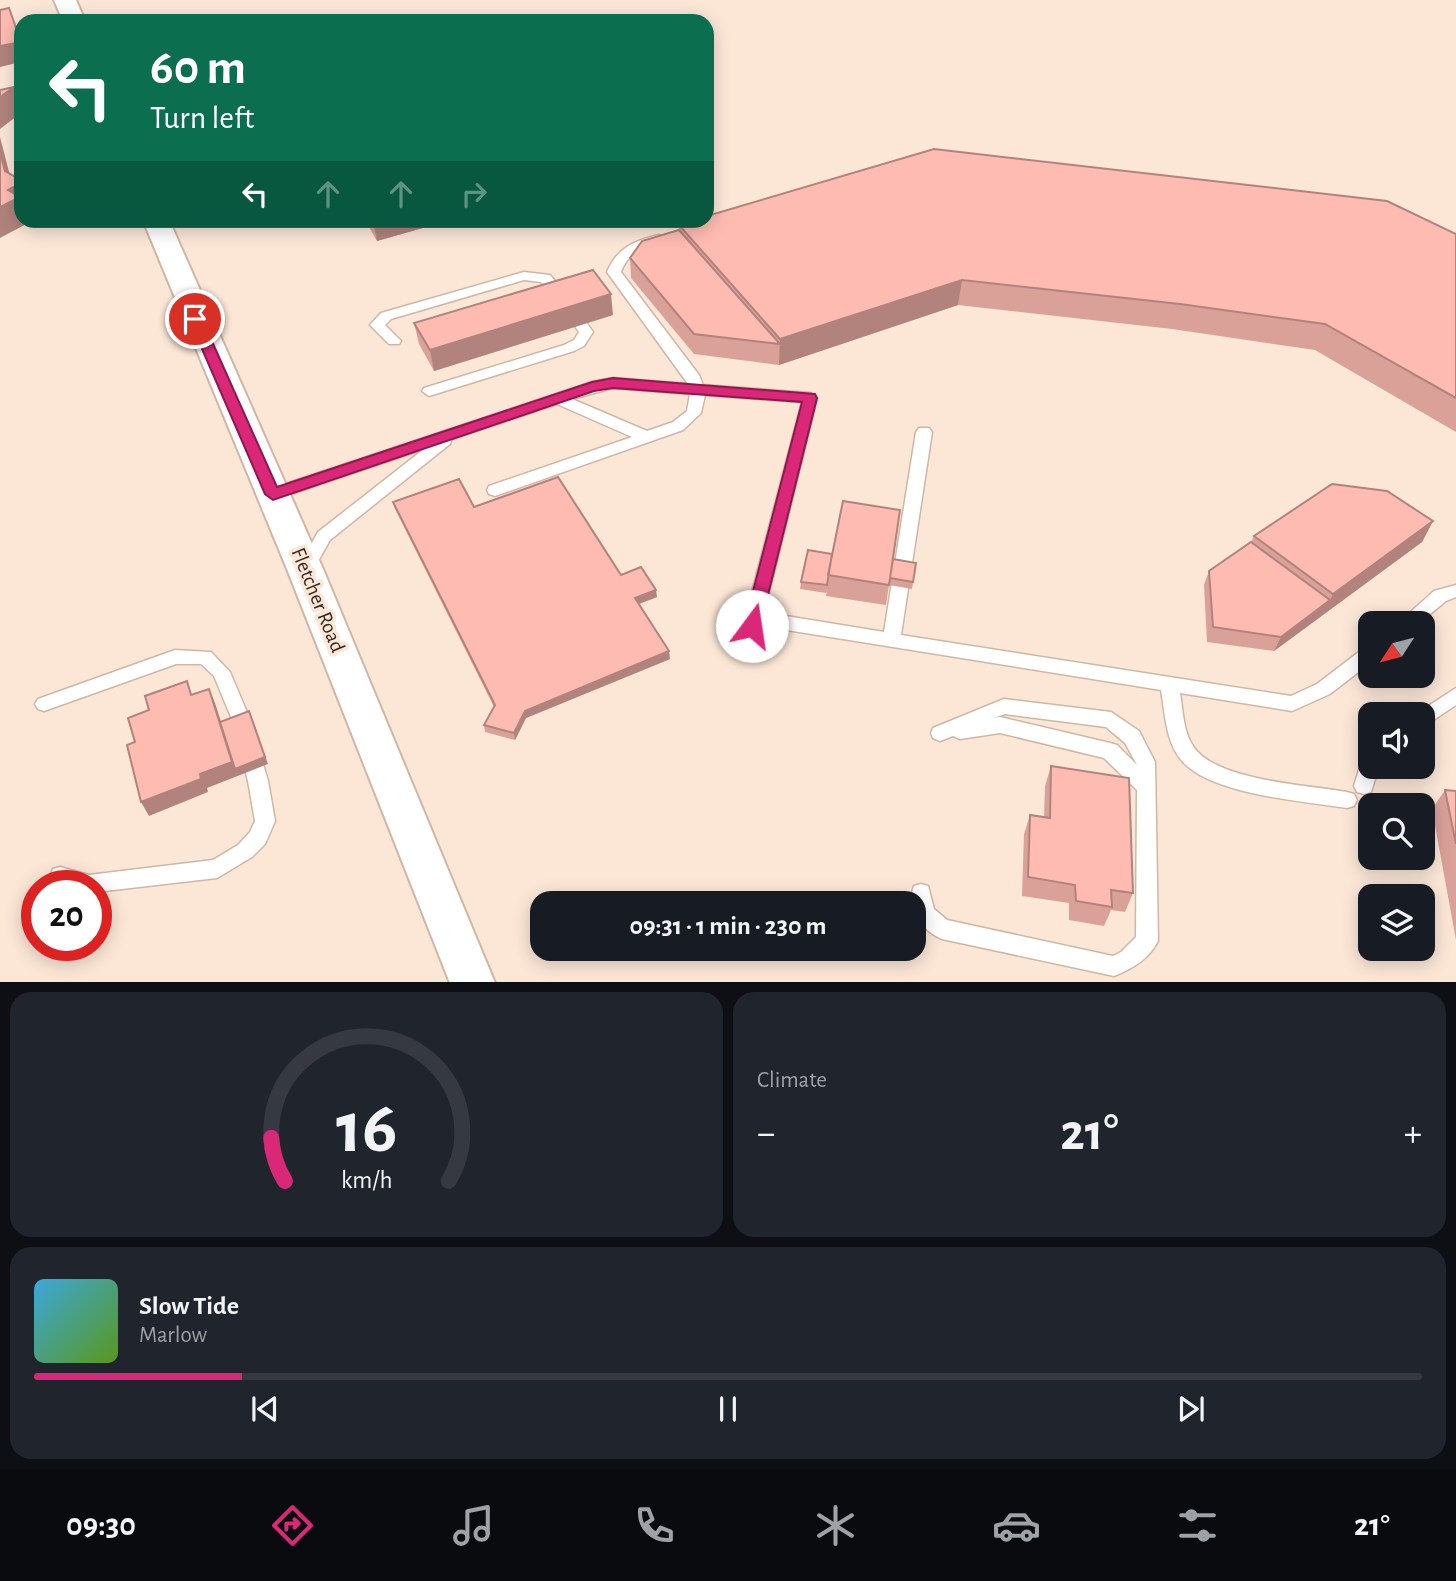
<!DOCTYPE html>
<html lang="en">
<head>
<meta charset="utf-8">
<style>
	:root { --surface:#171b24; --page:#20242c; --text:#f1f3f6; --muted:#9ea1a6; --line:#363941; --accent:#db2777 }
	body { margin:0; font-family:"Alegreya Sans",sans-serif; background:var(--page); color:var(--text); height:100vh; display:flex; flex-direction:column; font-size:26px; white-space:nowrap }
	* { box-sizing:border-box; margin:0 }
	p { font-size:23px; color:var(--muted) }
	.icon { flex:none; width:38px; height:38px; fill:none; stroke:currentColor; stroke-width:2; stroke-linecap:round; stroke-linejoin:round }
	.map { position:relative; height:982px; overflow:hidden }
	.side { display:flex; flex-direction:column; gap:10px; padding:10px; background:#0d0f14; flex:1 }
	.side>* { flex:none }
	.guide { position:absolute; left:14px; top:14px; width:700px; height:214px; border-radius:21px; box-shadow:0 4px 18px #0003; background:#0b6e4f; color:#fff; overflow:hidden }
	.needle { width:46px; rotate:234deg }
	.tools { position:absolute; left:1358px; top:611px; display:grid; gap:14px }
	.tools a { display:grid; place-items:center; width:77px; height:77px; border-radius:14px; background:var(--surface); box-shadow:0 4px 18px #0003; font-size:35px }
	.speed { position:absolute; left:21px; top:870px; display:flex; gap:14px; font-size:35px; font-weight:700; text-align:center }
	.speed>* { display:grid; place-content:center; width:91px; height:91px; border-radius:50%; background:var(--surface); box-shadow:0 4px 18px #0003; line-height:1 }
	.speed .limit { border:10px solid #d22; background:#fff; color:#111 }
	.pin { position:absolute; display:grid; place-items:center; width:60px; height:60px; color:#fff; margin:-30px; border:4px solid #fff; border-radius:50%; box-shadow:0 2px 7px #0007 }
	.me { position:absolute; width:77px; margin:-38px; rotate:14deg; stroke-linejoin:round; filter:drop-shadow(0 0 5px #0008) }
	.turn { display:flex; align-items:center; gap:24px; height:147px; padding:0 21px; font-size:32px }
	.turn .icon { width:91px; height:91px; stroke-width:2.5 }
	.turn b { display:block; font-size:49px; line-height:60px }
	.lanes { display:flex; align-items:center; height:66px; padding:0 21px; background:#0003; justify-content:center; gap:35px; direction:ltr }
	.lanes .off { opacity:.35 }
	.big { font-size:52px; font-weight:600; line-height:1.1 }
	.side .card { flex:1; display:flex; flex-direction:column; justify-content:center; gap:10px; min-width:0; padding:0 24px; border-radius:21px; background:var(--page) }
	.side .dial { align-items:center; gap:0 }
	.dial svg { height:182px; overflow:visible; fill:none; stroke:var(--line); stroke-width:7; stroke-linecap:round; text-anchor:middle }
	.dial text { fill:var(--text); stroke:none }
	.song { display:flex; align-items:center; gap:21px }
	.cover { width:84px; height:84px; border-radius:10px; background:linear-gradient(135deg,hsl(200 70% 55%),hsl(90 70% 35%)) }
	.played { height:7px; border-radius:4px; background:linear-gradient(90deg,var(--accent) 15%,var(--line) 15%) }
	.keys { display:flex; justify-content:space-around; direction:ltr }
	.heat { display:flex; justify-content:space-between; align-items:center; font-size:38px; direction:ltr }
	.side .tiles { flex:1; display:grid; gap:10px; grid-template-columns:1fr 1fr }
	.card:last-child { grid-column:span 2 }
	.trip { position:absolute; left:530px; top:891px; width:396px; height:70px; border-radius:21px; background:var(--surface); box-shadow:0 4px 18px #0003; font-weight:600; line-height:70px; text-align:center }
	.tab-bar { display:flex; height:112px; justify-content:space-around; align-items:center; background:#090b0e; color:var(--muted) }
	.tab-bar .icon { width:49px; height:49px }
	.tab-bar .active { color:var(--accent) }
	.tab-bar b { font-size:32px; color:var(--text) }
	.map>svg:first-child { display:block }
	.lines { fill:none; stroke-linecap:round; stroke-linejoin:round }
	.service-casing { stroke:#d0b6a4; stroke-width:3 }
	.minor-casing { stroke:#d0b6a4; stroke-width:4 }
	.service { fill:#fff; fill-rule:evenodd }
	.minor { fill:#fff; fill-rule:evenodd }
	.wall { fill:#daa199 }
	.shaded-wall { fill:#b2837d }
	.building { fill:#febbb2; stroke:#b2837d; stroke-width:2 }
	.route { fill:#db2777; stroke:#8e194d; stroke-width:2 }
	.labels { text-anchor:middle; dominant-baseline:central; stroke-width:7; stroke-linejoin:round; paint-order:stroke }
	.street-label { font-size:21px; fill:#332922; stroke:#fce7d7 }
</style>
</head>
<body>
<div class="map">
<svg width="1456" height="983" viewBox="0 0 1456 983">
	<rect width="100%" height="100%" fill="#fce7d7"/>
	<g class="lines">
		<g class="service-casing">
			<path id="service" d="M658 235 663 236V242C644 247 628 252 621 272L699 375 703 385 810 393 817 398 763 617 774 614 884 632 916 432 919 428H929L932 432 901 635 1291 696 1317 684 1364 648 1370 646V663L1330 694 1292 711 1180 693C1183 710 1183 731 1193 746 1215 781 1309 785 1347 792L1354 794 1357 800 1354 806 1347 808C1304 801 1213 795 1183 762 1166 744 1165 714 1161 690L774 628 752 633 746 631 743 626 802 402 705 395 701 413 683 430 495 496 489 494 487 490 489 486 632 437 557 404 452 439 450 444 330 540 312 572H300L298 568 318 532 424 449 273 500 267 498 265 494 267 490 592 382 613 378 688 384 607 272C617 248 634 241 658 235ZM613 388 690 394 687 411 673 422 647 431 572 399Z
				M524 272 550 275 571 300 564 304 559 303 541 282 524 280 391 319 385 325 401 341 399 344H389L370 325 381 313Z
				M581 321 586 322 593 332 584 346 574 351 429 396 422 391 424 388 564 345 574 340 579 332 574 325Z
				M1456 585V597L1446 601 1419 623H1398L1434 591Z
				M175 650 211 652 230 672 249 717 268 781 275 821 265 844 252 857 217 878 96 892V886H61L53 883 50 876 53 869 60 867 89 875 213 860 238 845 250 832 255 821 248 781 231 717 214 676 201 664H176L44 711 38 709 35 704 38 699Z
				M1456 688V705L1423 727V714H1416Z
				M1004 699 1111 712 1139 731 1155 762 1158 941C1149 959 1132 969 1114 976L942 939C922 931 905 907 914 886L921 884 928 886 934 909 947 920 1113 956 1121 952 1136 937 1137 790 1104 758 1000 733 960 739 953 736 940 741 933 738 931 733 933 728ZM1005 714 1106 727 1125 743 1137 765 1117 745 1110 743 1000 717 994 718Z
				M1370 755V766H1379L1371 792 1364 794 1357 792 1354 786 1363 757Z"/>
		</g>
		<g class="minor-casing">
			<path id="minor" d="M54 0H76L85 21H63Z
				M143 220H169L323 569 495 983H450L287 569Z"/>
		</g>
		<use href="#service" class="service"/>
		<use href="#minor" class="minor"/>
	</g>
	<path class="wall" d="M365 220H451L377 241Z
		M679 225 1456 234V432L1315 350 1172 329 958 305 779 365 694 354 631 278 630 258 679 230Z
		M613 315 434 371 419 344 414 323Z
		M393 502 474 507 621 575 657 597 639 604 670 659 526 718 515 740 485 732 484 725 494 707 395 509Z
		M1433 521 1422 542 1274 651 1207 642 1204 585 1209 571 1251 542 1254 536Z
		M832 554 893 559 916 563 912 589 889 585 886 605 826 596 827 591 826 593 800 589 801 582Z
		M1051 766 1133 893 1125 912 1111 910 1104 926 1069 920V903L1022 896 1024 834 1030 815 1044 817 1045 786Z
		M1445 790 1456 791V940L1432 809Z"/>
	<path class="shaded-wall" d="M21 42V62L0 67V46Z
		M14 87 21 103V113L0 129V97Z
		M0 137 13 187 21 183V220H30V222L0 238V207L8 190 0 153Z
		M373 220H451L377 241Z
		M962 280 958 305 779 365 780 339Z
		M611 294 613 315 434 371 430 350Z
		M1433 521 1422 542 1274 651 1281 637 1330 600 1333 594Z
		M656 590 657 597 636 605 635 598Z
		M669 651 670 659 526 718 515 740 514 733 525 711Z
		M209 689 215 703 236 768 249 711 268 764 207 788 208 792 149 816 141 802 200 774Z"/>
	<path class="building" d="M9 8 21 42 0 46V10Z
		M540 17 544 21H521Z
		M14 87 0 97V90Z
		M934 149 1387 201 1456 234V398L1325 324 1180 304 962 280 780 339 679 225 692 220H707V216Z
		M0 153 5 171 21 180V183L8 190 20 197 0 207Z
		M679 230 780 344 694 334 630 258 642 241Z
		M593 270 611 294 430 350 414 323Z
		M558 477 621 575 641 567 656 590 635 598 669 651 525 711 514 733 484 725 495 705 393 502 459 479 474 507Z
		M1332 484 1387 491 1433 521 1333 594 1254 536Z
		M843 501 900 510 889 585 828 575Z
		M1251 542 1330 600 1281 637 1213 627 1209 571Z
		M808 550 832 554 827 585 801 582Z
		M893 559 916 563 913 582 890 578Z
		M187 681 191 695 209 689 232 762 200 774 201 779 141 802 127 745 135 742 128 718 149 710 145 696Z
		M249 711 265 757 235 769 220 722Z
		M1051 766 1129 778 1133 893 1111 890 1112 907 1076 901 1075 885 1028 877 1030 815 1050 818Z
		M1445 790 1456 791V844Z"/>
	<path class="route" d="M195 314 202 319 277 487 592 382 613 378 815 394 817 398 759 631H746L744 626 802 402 613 388 594 391 273 500 265 494 189 319Z"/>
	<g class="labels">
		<g class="street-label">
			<text transform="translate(318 600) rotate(68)">Fletcher Road</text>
		</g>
	</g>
</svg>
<div class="tools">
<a><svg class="needle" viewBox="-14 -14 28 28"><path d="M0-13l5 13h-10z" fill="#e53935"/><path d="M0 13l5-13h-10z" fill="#9ea1a6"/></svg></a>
<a><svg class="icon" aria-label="sound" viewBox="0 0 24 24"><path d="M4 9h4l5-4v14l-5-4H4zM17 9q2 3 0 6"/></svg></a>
<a><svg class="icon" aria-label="search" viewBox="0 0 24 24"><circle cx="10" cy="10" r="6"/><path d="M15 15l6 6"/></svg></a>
<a><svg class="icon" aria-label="layers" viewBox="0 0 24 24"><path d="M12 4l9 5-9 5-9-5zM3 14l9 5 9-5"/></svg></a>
</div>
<div class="speed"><div class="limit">20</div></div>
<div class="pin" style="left:195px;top:319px;background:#d93025"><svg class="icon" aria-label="arrive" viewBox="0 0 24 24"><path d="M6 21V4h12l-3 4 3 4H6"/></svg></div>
<svg class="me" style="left:752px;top:626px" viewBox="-20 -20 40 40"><circle r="19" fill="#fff"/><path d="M0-13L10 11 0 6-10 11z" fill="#db2777"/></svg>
<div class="trip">09:31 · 1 min · 230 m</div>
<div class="guide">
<div class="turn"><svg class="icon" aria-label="left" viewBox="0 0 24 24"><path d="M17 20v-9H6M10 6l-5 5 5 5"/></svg><div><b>60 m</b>Turn left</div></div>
<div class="lanes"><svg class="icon" aria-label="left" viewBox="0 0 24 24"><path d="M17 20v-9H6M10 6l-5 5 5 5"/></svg><svg class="icon off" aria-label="ahead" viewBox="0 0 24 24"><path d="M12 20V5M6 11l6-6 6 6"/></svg><svg class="icon off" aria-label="ahead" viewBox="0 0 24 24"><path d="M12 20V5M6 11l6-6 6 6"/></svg><svg class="icon off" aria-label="right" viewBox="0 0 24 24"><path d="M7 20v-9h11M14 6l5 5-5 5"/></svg></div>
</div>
</div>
<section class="side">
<div class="tiles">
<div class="card dial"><svg viewBox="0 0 100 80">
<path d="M14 69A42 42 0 1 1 86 69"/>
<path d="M14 69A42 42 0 0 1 8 50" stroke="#db2777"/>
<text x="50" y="56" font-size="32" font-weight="700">16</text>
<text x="50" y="72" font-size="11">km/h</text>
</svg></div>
<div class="card"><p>Climate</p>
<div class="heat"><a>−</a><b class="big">21°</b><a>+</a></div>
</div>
<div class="card">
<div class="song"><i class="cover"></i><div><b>Slow Tide</b><p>Marlow</p></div></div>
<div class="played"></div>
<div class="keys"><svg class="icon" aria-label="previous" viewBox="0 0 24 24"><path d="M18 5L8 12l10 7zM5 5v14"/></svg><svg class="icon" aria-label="pause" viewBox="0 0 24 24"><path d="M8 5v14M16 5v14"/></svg><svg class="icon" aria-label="next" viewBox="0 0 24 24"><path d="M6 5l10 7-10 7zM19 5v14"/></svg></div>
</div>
</div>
</section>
<nav class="tab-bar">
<b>09:30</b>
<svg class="icon active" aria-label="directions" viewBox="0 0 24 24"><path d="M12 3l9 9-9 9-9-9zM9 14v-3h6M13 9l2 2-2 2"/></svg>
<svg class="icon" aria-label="music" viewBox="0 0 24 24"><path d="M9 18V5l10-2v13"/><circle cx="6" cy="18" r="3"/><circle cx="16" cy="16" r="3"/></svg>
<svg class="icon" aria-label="phone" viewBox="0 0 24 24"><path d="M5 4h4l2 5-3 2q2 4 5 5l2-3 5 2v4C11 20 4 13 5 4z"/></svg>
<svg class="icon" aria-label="climate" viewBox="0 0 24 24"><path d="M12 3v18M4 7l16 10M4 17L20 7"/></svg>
<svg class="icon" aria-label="car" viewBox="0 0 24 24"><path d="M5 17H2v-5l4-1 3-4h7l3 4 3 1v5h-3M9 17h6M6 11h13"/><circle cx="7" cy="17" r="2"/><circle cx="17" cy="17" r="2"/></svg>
<svg class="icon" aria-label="filters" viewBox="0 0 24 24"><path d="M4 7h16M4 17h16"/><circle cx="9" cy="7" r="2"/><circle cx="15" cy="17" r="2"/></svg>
<b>21°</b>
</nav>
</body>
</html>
